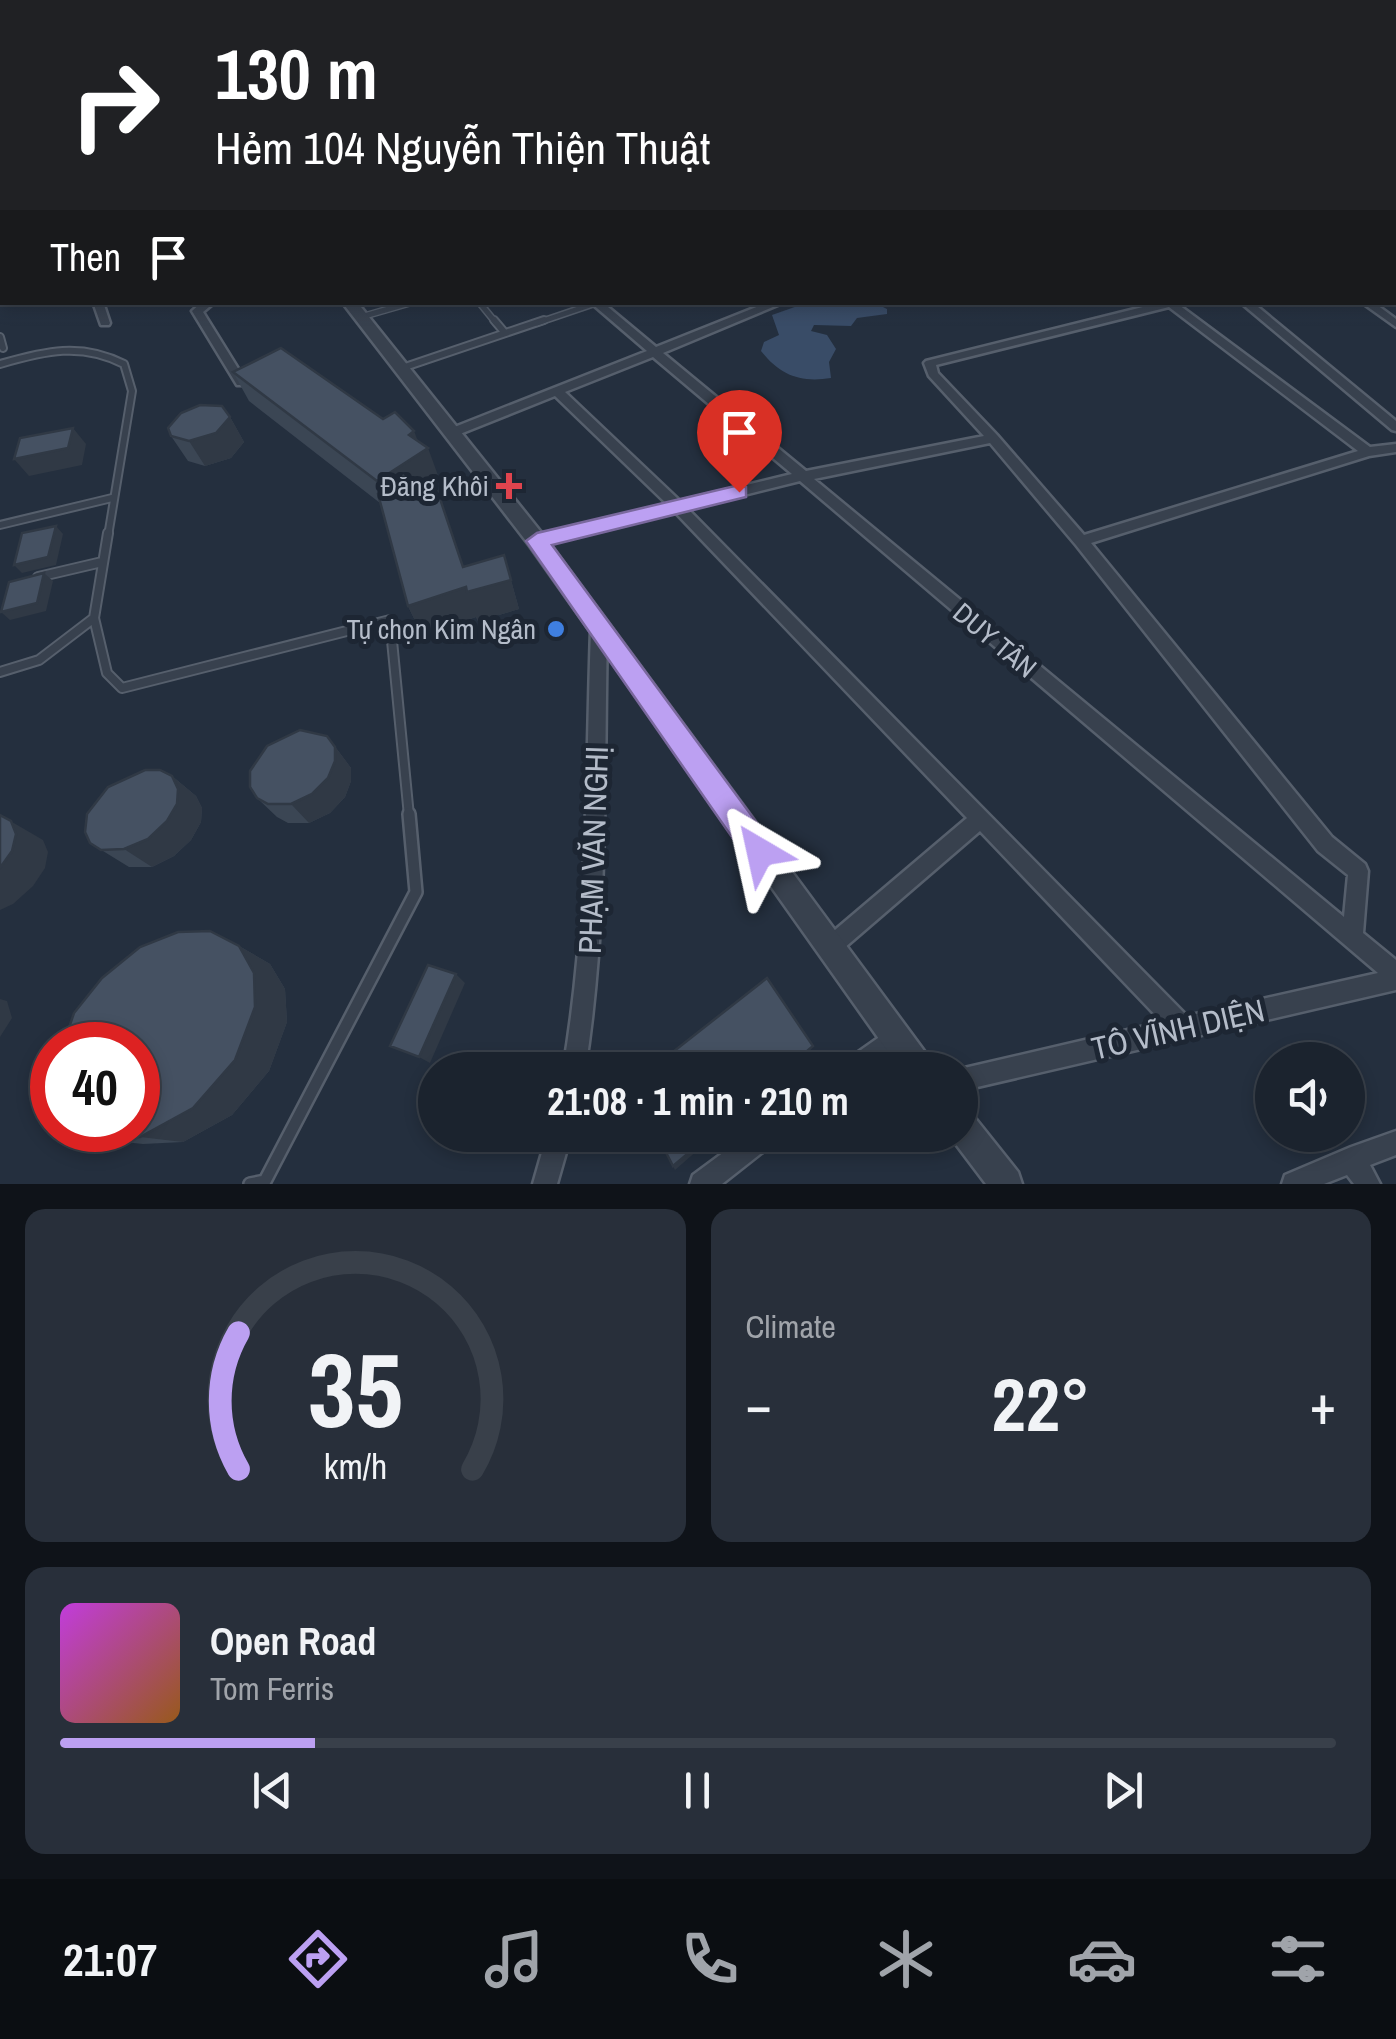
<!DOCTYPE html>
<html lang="en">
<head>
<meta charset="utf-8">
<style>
	:root { --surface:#1b232e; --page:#282f3a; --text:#f1f3f6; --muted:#a0a4aa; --line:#39404a; --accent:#bca0f2 }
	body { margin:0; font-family:"Archivo Narrow",sans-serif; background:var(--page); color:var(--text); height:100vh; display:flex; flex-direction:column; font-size:38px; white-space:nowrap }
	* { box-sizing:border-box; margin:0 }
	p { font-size:32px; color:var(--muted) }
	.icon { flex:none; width:55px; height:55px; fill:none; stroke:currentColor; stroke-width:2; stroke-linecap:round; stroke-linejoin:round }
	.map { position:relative; height:1184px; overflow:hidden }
	.panel { display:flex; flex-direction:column; gap:25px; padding:25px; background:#0f1319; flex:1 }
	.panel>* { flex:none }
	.banner { position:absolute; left:0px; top:0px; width:1398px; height:305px; box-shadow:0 5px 15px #0003,0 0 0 2px var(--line); background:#202124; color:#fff; overflow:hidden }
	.fabs { position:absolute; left:1255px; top:1042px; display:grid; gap:20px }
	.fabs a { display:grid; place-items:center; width:110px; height:110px; border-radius:50%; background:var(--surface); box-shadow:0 5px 15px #0003,0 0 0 2px var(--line); font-size:50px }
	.speed { position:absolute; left:30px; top:1022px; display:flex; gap:20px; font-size:50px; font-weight:700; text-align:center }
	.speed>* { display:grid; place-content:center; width:130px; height:130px; border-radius:50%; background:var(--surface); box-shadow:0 5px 15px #0003,0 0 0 2px var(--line); line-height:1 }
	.speed .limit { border:15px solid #d22; background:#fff; color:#111 }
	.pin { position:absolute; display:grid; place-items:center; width:85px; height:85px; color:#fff; margin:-102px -42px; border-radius:50% 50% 50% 0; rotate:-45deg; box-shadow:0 0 10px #0007 }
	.pin .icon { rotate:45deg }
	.me { position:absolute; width:110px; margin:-55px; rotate:324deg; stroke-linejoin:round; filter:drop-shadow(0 0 8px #0008) }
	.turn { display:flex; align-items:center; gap:35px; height:210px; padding:0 50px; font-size:45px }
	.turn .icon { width:130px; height:130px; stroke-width:2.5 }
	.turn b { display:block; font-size:70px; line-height:85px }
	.then { display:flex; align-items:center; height:95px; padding:0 50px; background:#0003; gap:20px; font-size:38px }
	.big { font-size:75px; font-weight:800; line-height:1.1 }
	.panel .card { flex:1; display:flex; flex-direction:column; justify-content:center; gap:15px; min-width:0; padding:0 35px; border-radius:20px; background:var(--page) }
	.panel .dial { align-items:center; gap:0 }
	.dial svg { height:260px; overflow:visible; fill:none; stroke:var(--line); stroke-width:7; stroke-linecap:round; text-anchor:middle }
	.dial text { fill:var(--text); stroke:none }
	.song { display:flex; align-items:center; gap:30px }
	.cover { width:120px; height:120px; border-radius:15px; background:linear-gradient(135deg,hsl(290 70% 55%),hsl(30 70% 35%)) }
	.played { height:10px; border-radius:5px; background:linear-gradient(90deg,var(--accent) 20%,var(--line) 20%) }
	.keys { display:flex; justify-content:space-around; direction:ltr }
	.heat { display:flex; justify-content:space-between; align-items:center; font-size:55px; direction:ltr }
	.panel .tiles { flex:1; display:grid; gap:25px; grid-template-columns:1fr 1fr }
	.card:last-child { grid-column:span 2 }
	.trip { position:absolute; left:418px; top:1052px; width:560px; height:100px; border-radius:50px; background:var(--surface); box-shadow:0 5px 15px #0003,0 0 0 2px var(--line); font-weight:800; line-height:100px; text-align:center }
	.menu { display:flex; height:160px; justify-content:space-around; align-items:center; background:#0b0e12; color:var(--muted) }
	.menu .icon { width:70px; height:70px }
	.menu .active { color:var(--accent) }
	.menu b { font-size:45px; color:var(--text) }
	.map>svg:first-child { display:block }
	.water { fill:#394c67 }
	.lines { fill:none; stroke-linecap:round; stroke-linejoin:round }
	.service-far3-casing { stroke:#565f6c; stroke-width:8 }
	.service-far2-casing { stroke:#565f6c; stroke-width:10 }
	.service-far1-casing { stroke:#565f6c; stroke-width:12 }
	.service-casing { stroke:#565f6c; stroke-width:16 }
	.minor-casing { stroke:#565f6c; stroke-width:5 }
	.tertiary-casing { stroke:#565f6c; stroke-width:5 }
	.primary-casing { stroke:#414a57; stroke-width:30 }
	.service-far3 { stroke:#38414e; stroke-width:5 }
	.service-far2 { stroke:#38414e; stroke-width:6 }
	.service-far1 { stroke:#38414e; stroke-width:8 }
	.service { stroke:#38414e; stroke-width:11 }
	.minor { fill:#38414e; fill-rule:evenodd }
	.tertiary { fill:#38414e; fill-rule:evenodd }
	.primary { stroke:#56606e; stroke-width:25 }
	.wall { fill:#3b4654 }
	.shaded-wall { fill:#303945 }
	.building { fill:#455162; stroke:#303945; stroke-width:2.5 }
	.route { fill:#bca0f2; stroke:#7a689d; stroke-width:2.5 }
	.health-dot { fill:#e0444e; stroke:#1d2633; stroke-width:4 }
	.shop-dot { fill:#3f7fe0; stroke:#1d2633; stroke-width:4 }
	.labels { text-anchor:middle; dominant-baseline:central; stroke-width:10; stroke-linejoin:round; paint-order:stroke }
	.poi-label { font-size:28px; fill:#b4bcc9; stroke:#1d2633; text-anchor:end }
	.street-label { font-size:28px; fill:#b4bcc9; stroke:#1d2633 }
	.near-street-label { font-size:32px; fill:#b4bcc9; stroke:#1d2633 }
</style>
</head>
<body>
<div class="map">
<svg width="1396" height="1184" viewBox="0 0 1396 1184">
	<rect width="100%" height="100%" fill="#242f3e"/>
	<path class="water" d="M806 303H875L887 309V314L857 318 851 326 814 325 811 331 827 335 836 349 829 362 831 378C800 383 780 375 761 351L764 342 779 335 772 315Z"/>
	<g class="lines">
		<g class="service-far3-casing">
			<path id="service-far3" d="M479 302 496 323
				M361 317 413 302
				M537 323 596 303"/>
		</g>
		<g class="service-far2-casing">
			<path id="service-far2" d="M494 320 505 333
				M0 337 3 348
				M0 364C45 351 81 342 124 364L132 391 108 536
				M402 368 544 320
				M0 525 112 498"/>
		</g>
		<g class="service-far1-casing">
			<path id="service-far1" d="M38 577 102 562
				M94 618 107 673 122 688 390 620 409 816
				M0 672 39 660 94 618 108 533"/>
		</g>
		<g class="service-casing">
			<path id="service" d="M250 1184 265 1181 416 892 409 814"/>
		</g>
		<g class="minor-casing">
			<path id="minor" d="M1395 165H1396V169H1395Z
				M1395 209 1396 210V216L1395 215Z
				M93 302H103L110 323 109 325H101Z
				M202 302H215L203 312 247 383 245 385H237L192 311Z
				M590 302H602L656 347 769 302H785L663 353 806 471 984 436 929 376 924 363 926 361 1163 302H1175L1370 447 1396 444V452L1369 456 1091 543 1332 837 1365 864 1368 871 1363 933 1396 960V990L960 1091V1070H957L960 1069 1162 1022 980 831 836 955 829 958 822 955 819 948 822 941 967 818 675 512 537 546 532 545 530 541 532 537 537 536 667 504 555 396 455 436H447V430L647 351ZM1169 307 1358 451 1084 535 997 435 938 373 936 365ZM653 357 792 474 680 501 565 392ZM990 443 1076 545 1318 851 1348 875 1344 917 814 479ZM800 481 1378 973 1187 1016 688 509Z
				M1240 302H1252L1396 421V431L1392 430Z
				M1361 302H1373L1396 319V327Z
				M599 623 605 625 607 629C604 777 608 924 585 1070H563C588 924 586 777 591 629L593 625Z
				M895 1026 903 1029 906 1037 903 1045 870 1070H841L844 1062Z
				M1396 1131V1155L1370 1165 1380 1184H1354L1347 1175 1324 1184H1282L1285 1175 1351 1147Z
				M547 1135H571L557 1184H533Z
				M747 1135H778L774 1143 722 1184H690L693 1175Z"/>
		</g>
		<g class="tertiary-casing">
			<path id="tertiary" d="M0 293H2V301H0Z
				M342 302H357L544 536 930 1059 934 1070H901L530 546Z
				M960 1108 971 1113 1018 1172 1022 1184H986L949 1135H960Z"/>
		</g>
		<g class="primary-casing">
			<path id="primary" d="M0 193 2 192"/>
		</g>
		<use href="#service-far3" class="service-far3"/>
		<use href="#service-far2" class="service-far2"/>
		<use href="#service-far1" class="service-far1"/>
		<use href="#service" class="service"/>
		<use href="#minor" class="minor"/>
		<use href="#tertiary" class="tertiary"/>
		<use href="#primary" class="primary"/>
	</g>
	<path class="wall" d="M233 372 383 419 418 441 439 478 434 481 463 567 504 555 519 609 478 621 476 617 422 635 408 606 380 503 249 401Z
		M230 417 244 442 231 458 205 466 188 461 171 436Z
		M327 736 351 768V781L345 797 330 813 309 823H288L277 817 257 798Z
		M172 776 196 796 202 808 201 822 191 840 174 856 152 867H129L90 843Z
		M239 946 270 964 285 989 287 1022 269 1071 232 1115 183 1142 143 1144 96 1139Z"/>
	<path class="shaded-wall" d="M2 244V278L0 279V245Z
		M230 417 244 442 231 458 205 466 189 441Z
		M73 428 86 444 82 465 29 476 14 459Z
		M414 431 422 452 428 448 439 478 434 481 472 591 504 555 519 609 478 621 476 617 422 635 408 606 390 511 377 481 409 435Z
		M56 526 63 534 56 565 22 573 14 565Z
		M44 573 53 581 46 611 10 620 1 612Z
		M327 736 351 768V781L345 797 330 813 309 823 291 804Z
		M172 776 196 796 202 808 201 822 191 840 174 856 152 867 124 849Z
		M0 815 43 840 48 852 45 868 33 886 13 904 0 910Z
		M239 946 270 964 285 989 287 1022 269 1071 232 1115 183 1142 140 1137Z
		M456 974 465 983 430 1063 419 1057Z
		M0 999 7 1001 12 1018 0 1037Z
		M813 1046 805 1058 791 1070H785Z
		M710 1135H715L675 1170 673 1166Z"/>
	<path class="building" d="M0 217H2V244L0 245Z
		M281 348 383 419 395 412 414 431 409 435 428 448 377 481 233 372Z
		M200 405 222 406 230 417 216 433 189 441 171 436 168 428 181 413Z
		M73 428 68 448 14 459 20 438Z
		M433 478 463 567 504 555 511 580 467 592 466 587 408 606 378 494Z
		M56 526 48 557 14 565 22 533Z
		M44 573 37 603 1 612 9 582Z
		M300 730 327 736 335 747V761L328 778 312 794 291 804H268L257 798 250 787V771L267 746Z
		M145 770H160L172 776 178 789 177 804 167 821 148 839 124 849 101 850 90 843 85 832 87 814 108 787Z
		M0 815 11 821 16 834 12 851 0 868Z
		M210 931 239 946 254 973 255 1007 235 1060 193 1108 140 1137 96 1139 85 1130H138V1045H63L74 1013 102 978 140 947 178 932Z
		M428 965 456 974 419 1057 390 1046Z
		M767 978 813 1046 785 1070H650Z
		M657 1135H710L673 1166Z"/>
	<linearGradient id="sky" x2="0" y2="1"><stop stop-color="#141a22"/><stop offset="0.49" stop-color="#3f4d63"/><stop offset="1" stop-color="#3f4d63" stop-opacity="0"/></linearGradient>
	<rect width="1396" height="326" fill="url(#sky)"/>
	<path class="route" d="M739 485 746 487V497L552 545 771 842 775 852 771 863 760 867 750 863 526 541 537 533Z"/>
	<path class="health-dot" d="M504 471h10v10h10v10h-10v10h-10v-10h-10v-10h10z"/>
	<circle class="shop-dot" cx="556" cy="629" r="10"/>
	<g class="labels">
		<g class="poi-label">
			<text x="489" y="486">Đăng Khôi</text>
			<text x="536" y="629">Tự chọn Kim Ngân</text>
		</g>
		<g class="street-label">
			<text transform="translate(995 640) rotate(40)">DUY TÂN</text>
		</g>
		<g class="near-street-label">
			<text transform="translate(593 850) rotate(-88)">PHẠM VĂN NGHỊ</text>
			<text transform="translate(1178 1029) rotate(-13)">TÔ VĨNH DIỆN</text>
		</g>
	</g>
</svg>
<div class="fabs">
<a><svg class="icon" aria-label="sound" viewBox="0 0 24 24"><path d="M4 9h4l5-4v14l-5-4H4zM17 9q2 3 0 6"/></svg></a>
</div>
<div class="speed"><div class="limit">40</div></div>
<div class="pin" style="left:739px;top:492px;background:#d93025"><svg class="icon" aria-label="arrive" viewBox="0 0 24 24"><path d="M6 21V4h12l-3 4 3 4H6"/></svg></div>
<svg class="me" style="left:760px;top:852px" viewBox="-20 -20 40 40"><path d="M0-17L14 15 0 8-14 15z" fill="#bca0f2" stroke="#fff" stroke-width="4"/></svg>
<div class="trip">21:08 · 1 min · 210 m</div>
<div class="banner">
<div class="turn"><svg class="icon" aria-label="right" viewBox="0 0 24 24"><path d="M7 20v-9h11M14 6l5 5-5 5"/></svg><div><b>130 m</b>Hẻm 104 Nguyễn Thiện Thuật</div></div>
<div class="then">Then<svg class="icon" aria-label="arrive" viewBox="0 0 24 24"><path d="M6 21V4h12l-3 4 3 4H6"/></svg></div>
</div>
</div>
<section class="panel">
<div class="tiles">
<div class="card dial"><svg viewBox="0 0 100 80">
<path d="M14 69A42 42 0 1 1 86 69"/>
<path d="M14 69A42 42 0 0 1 14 27" stroke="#bca0f2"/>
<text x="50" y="56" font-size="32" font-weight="700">35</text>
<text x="50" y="72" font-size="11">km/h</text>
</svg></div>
<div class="card"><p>Climate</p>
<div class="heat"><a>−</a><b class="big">22°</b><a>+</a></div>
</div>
<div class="card">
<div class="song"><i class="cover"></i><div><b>Open Road</b><p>Tom Ferris</p></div></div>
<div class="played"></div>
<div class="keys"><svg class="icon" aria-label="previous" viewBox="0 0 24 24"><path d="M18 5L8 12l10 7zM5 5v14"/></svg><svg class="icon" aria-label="pause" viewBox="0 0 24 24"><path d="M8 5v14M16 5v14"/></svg><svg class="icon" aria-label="next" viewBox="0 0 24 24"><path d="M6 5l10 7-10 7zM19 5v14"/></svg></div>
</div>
</div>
</section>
<nav class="menu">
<b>21:07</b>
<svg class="icon active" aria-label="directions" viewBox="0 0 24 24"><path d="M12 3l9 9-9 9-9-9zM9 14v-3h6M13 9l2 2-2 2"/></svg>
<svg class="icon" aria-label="music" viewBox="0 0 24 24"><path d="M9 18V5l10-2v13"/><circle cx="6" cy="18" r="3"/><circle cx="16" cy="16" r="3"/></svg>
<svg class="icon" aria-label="phone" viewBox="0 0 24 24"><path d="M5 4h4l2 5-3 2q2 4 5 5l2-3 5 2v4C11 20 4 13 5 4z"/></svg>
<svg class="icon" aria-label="climate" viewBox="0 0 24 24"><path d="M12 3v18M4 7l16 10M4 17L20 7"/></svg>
<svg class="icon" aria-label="car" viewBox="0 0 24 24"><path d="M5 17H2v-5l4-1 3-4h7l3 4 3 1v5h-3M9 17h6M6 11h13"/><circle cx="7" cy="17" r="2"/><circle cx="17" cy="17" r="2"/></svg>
<svg class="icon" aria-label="filters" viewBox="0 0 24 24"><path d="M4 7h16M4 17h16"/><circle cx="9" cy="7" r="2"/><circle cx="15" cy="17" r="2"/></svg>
</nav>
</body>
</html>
